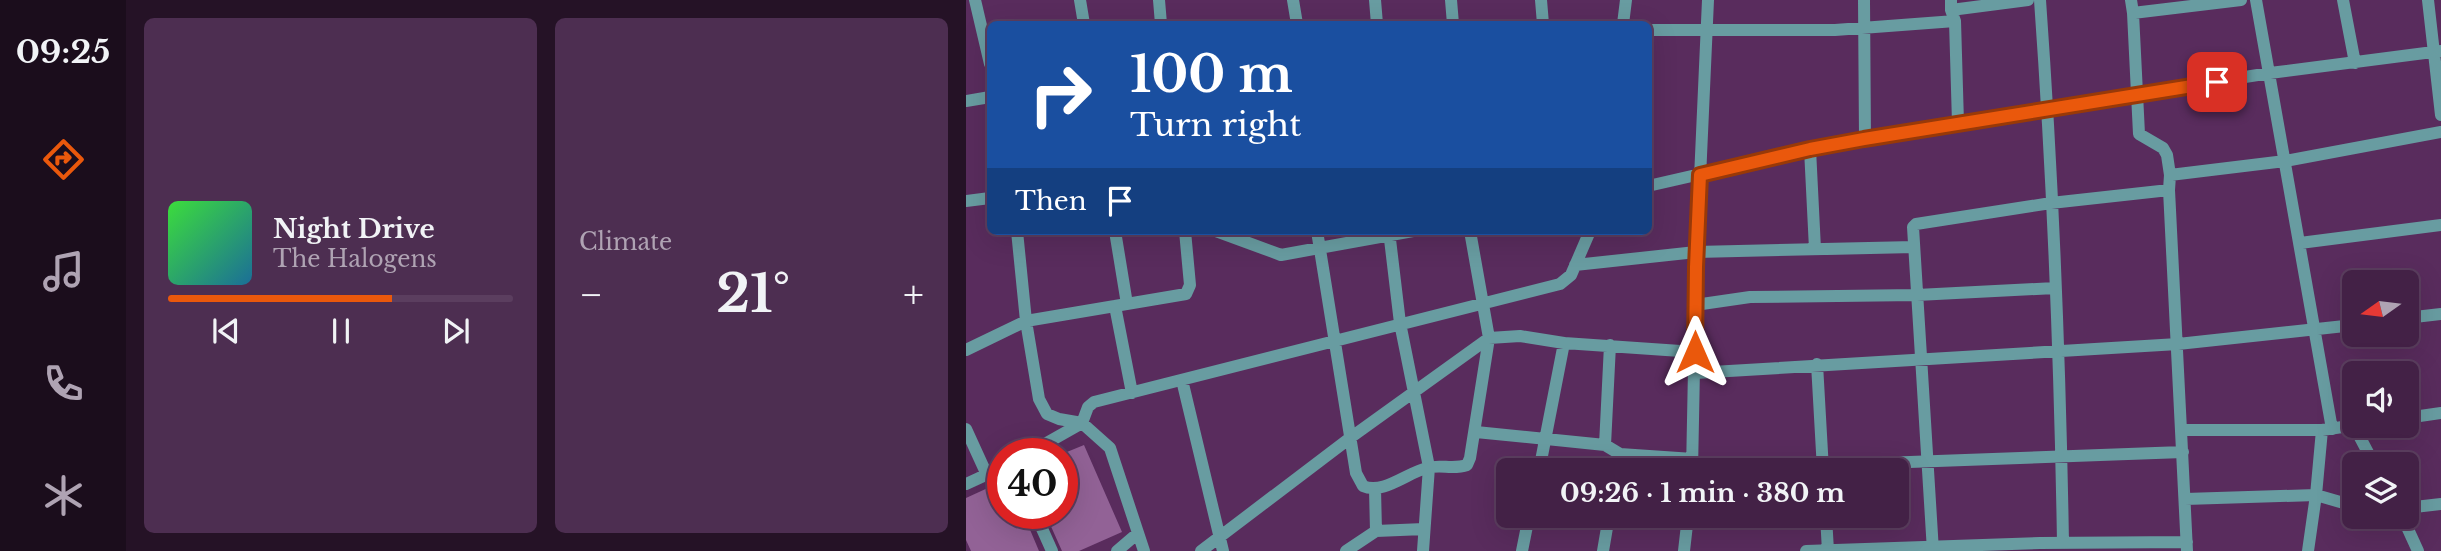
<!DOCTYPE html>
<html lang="en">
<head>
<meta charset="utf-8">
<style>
	:root { --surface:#432146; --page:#4d2e51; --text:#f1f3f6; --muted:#afa3b3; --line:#5b3e5f; --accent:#ea580c }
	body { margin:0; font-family:"Libre Baskerville",serif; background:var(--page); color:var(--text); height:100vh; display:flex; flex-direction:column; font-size:26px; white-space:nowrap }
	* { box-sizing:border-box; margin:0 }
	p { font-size:23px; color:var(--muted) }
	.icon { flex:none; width:38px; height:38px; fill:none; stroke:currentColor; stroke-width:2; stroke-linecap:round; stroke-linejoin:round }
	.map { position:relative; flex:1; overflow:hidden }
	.sheet { display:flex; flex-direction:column; gap:18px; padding:18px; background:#251226; width:840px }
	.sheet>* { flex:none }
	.top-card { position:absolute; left:21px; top:21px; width:665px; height:214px; border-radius:10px; box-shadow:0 7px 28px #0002,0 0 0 2px var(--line); background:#1a4fa0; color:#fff; overflow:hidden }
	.needle { width:46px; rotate:256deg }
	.fabs { position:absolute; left:1376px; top:270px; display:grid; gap:14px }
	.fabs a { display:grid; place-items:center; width:77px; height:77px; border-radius:10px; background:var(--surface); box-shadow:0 7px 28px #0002,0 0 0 2px var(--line); font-size:35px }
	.speed { position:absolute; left:21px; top:438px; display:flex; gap:14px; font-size:35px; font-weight:700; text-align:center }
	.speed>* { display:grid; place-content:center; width:91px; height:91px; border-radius:50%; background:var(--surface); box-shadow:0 7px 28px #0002,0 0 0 2px var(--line); line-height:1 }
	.speed .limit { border:10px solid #d22; background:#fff; color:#111 }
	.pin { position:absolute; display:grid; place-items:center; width:60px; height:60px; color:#fff; margin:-30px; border-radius:14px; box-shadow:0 4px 10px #0006 }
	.me { position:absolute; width:77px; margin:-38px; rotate:0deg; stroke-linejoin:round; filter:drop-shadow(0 0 5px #0008) }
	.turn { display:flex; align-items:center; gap:24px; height:147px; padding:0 28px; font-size:32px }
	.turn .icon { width:91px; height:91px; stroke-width:2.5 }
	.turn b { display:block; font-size:49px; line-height:60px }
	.then { display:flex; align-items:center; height:66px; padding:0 28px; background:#0003; gap:14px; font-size:26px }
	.big { font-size:52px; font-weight:700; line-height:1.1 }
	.sheet .card { flex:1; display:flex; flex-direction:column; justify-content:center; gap:10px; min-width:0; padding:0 24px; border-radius:10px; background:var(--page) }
	.song { display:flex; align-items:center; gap:21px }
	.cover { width:84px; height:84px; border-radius:10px; background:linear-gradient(135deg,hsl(120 70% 55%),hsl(200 70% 35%)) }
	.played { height:7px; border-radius:4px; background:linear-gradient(90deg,var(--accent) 65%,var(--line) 65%) }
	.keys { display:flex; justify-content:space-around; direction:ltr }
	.heat { display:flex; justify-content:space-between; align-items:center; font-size:38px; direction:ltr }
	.sheet .tiles { flex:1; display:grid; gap:18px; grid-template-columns:repeat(2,1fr) }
	.trip { position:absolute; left:530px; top:458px; width:413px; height:70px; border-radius:10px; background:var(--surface); box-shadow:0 7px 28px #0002,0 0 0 2px var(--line); font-weight:700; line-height:70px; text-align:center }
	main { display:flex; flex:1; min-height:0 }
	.dock { display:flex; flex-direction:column; width:126px; justify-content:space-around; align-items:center; background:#1b0d1c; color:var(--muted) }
	.dock .icon { width:49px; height:49px }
	.dock .on { color:var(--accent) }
	.dock b { font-size:32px; color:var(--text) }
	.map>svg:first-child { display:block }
	.building { fill:#926296 }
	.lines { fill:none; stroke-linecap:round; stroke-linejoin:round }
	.minor { stroke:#689ca1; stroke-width:12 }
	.route-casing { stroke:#983908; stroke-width:18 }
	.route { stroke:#ea580c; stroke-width:12 }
</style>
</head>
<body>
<main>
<nav class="dock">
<b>09:25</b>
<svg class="icon on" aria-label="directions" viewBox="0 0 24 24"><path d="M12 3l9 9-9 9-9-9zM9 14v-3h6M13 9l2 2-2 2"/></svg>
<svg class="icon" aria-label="music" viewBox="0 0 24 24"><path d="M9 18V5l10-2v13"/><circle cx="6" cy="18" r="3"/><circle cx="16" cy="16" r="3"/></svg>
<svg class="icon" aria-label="phone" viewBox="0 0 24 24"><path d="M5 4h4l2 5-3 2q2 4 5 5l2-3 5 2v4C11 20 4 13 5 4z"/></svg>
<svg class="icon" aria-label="climate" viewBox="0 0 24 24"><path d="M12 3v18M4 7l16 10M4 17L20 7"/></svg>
</nav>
<section class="sheet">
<div class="tiles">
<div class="card">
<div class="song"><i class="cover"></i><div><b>Night Drive</b><p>The Halogens</p></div></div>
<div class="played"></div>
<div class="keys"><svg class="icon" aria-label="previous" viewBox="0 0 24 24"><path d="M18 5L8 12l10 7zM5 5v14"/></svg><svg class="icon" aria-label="pause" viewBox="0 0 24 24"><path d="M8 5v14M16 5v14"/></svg><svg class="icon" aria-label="next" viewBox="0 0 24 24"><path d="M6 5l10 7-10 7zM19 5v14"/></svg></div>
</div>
<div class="card"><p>Climate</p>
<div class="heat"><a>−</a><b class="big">21°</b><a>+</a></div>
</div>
</div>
</section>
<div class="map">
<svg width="1475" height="551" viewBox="0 0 1475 551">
	<rect width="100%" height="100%" fill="#592c5d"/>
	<path class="building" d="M118 445 156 532 113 551H96L79 513H96V454Z
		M37 481V513H57L73 551H5L0 540V498Z"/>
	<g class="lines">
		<path class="minor" d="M9 0 24 64
			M114 0 118 24
			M193 0 195 24
			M327 0 331 24
			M409 0 411 24
			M485 0 487 24
			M575 0 577 24
			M898 0 899 139
			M985 0V10L989 21 992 123 1304 73 1475 51
			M1074 0C1087 181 1094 362 1097 543
			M1165 0 1167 13 1275 0
			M1290 0 1366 429
			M1377 0 1389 63
			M1462 0 1475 115
			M985 10 1062 0
			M1167 13 1173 134 1197 148 1201 155 1204 175
			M657 24 660 0
			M682 30H869L989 21
			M0 101 24 97
			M844 149 849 249
			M682 186 844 149 992 123
			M1203 190 1221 551
			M0 201 24 198
			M51 231 60 321 73 399 81 414 93 419 116 423 144 448 178 551
			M149 231 161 304
			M250 231 315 255 447 231
			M351 231 390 473 397 486C417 495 442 472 461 468 474 464 487 470 501 465L504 458 523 338 504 231
			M423 231 434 323 463 467 457 551
			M1334 243 1475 225
			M609 265 730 252 948 247
			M729 305 784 297 951 295 1089 288
			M149 306 166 393
			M1440 318 1475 314
			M0 350 60 321 220 294 224 285 219 231
			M851 364 857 470
			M729 373 1212 344 1388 325
			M216 380 257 551
			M1440 418 1475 413
			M1388 426 1408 464
			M0 429 21 475
			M1216 430H1356L1390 425
			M510 432 639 445 654 454
			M639 445 644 345
			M63 453 116 423 122 407 128 402 594 284 605 275 624 231
			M726 470 1217 452
			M573 471 598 343
			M651 471 654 454 727 459
			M726 471 730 267 742 0
			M0 484 37 467
			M1219 499 1350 495 1388 506
			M1440 508 1475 504
			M69 513 86 551
			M860 516 862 551
			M1436 516 1452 551
			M410 531 458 529
			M151 551 172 533
			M235 551 384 438 523 338 554 336 598 343 729 352
			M380 551 410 531 409 489
			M556 551 563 516
			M637 551 643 516
			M718 551 722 516
			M840 551 1074 543 1221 542
			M967 551 947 227 950 224 1085 203 1203 190 1204 175 1319 161 1475 132
			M1342 551 1350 495 1356 430"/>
	</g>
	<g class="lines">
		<g class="route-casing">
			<path id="route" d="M729 352 730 267 734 175 844 149 898 139 1251 82"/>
		</g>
		<use href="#route" class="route"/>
	</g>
</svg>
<div class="fabs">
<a><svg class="needle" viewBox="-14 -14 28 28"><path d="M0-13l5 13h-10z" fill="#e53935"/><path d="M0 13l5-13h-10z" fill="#afa3b3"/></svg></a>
<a><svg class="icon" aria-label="sound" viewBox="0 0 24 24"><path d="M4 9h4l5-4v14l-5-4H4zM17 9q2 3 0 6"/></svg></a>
<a><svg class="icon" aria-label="layers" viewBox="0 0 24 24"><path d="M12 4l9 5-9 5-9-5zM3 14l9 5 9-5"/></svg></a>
</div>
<div class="speed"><div class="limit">40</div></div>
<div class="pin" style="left:1251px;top:82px;background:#d93025"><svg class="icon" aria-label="arrive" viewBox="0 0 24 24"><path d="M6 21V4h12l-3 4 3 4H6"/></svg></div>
<svg class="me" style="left:729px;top:352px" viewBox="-20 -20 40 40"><path d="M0-17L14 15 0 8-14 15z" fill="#ea580c" stroke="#fff" stroke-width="4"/></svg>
<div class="trip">09:26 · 1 min · 380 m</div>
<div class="top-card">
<div class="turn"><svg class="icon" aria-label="right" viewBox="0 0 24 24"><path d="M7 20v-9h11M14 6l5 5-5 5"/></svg><div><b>100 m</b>Turn right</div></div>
<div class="then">Then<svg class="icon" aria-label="arrive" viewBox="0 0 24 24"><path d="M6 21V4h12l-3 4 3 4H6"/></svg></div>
</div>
</div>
</main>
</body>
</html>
